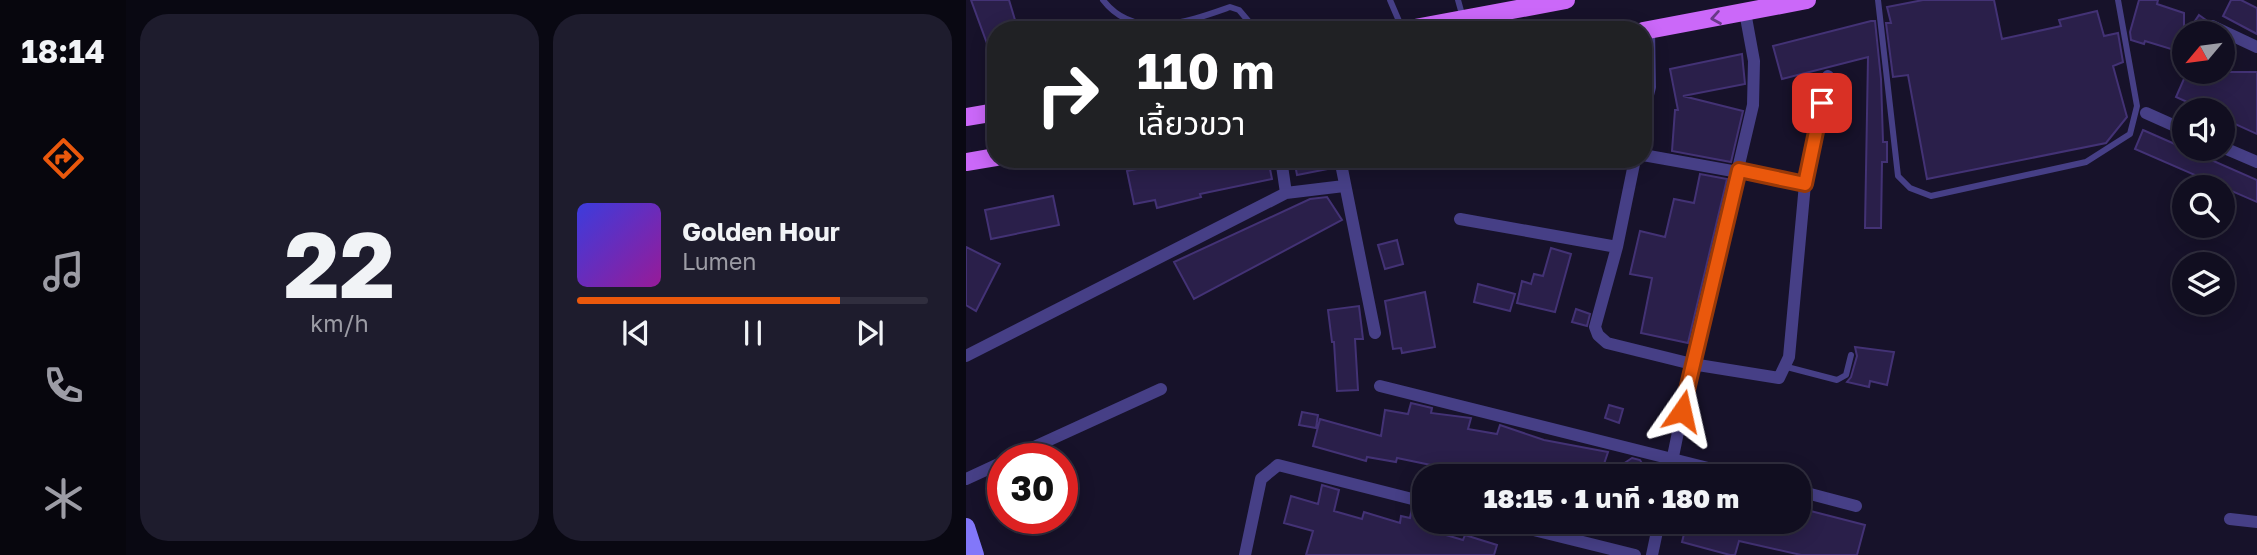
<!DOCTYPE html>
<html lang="th">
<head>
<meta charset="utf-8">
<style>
	:root { --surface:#110e20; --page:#1e1c2d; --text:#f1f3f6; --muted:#9c9ca5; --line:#302e3e; --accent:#ea580c }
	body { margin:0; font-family:"Golos Text","Noto Sans Thai",sans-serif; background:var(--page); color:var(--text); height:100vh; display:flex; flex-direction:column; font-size:26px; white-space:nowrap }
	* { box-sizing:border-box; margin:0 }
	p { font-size:23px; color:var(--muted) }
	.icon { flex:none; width:38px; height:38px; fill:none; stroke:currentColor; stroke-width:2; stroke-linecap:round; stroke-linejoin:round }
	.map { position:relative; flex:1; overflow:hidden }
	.sheet { display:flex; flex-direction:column; gap:14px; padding:14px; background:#090812; width:840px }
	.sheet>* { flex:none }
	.hud { position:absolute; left:21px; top:21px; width:665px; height:147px; border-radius:28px; box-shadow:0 4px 18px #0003,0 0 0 2px var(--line); background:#202124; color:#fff; overflow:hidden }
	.needle { width:46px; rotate:241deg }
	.controls { position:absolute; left:1206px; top:21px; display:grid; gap:14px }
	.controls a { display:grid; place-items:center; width:63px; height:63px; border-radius:50%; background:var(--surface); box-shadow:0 4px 18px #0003,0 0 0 2px var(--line); font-size:35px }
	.speed { position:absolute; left:21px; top:443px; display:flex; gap:14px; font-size:35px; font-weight:700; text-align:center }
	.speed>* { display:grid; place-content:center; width:91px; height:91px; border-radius:50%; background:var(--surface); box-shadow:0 4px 18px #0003,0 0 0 2px var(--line); line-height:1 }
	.speed .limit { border:10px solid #d22; background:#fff; color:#111 }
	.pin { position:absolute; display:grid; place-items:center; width:60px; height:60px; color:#fff; margin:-30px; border-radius:14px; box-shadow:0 4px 10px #0006 }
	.me { position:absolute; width:77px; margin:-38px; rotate:11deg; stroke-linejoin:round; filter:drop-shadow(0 0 5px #0008) }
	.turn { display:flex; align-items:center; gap:24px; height:147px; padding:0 35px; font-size:32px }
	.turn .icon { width:91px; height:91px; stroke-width:2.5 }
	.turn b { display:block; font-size:49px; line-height:60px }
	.sheet .card { flex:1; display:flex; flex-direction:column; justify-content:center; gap:10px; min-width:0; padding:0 24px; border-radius:28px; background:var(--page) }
	.sheet .dial { align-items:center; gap:0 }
	.dial b { font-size:91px; line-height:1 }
	.song { display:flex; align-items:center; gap:21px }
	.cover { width:84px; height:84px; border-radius:10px; background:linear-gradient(135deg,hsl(240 70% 55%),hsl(300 70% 35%)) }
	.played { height:7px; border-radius:4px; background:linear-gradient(90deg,var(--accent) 75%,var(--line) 75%) }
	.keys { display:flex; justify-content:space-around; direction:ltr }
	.sheet .tiles { flex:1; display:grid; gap:14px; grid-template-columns:repeat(2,1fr) }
	.trip { position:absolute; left:446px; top:464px; width:399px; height:70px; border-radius:28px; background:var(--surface); box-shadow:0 4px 18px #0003,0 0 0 2px var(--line); font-weight:800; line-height:70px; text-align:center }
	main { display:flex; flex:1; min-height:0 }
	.tabs { display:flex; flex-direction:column; width:126px; justify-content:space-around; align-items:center; background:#07060d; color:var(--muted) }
	.tabs .icon { width:49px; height:49px }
	.tabs .selected { color:var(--accent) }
	.tabs b { font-size:32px; color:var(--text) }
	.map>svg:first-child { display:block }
	.building { fill:#2a1f4a; stroke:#433275; stroke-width:2 }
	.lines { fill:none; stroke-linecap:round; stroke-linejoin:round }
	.lane { stroke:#463f86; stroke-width:6 }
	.street { stroke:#463f86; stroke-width:12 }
	.secondary { stroke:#8277f9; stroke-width:18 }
	.primary { stroke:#cb68f9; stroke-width:18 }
	.oneway { stroke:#683987 }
	.route-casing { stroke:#983908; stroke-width:18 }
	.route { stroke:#ea580c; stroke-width:12 }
</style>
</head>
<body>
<main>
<nav class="tabs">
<b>18:14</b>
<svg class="icon selected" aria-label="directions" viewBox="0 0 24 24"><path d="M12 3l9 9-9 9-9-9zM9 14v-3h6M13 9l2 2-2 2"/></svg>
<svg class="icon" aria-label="music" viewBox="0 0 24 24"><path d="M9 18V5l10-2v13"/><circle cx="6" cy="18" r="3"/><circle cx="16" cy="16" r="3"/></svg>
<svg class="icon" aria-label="phone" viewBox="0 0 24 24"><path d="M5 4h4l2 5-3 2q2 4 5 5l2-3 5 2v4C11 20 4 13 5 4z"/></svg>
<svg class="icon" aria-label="climate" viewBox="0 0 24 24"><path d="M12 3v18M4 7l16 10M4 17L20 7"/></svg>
</nav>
<section class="sheet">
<div class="tiles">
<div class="card dial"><b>22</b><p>km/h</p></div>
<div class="card">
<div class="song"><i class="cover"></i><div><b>Golden Hour</b><p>Lumen</p></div></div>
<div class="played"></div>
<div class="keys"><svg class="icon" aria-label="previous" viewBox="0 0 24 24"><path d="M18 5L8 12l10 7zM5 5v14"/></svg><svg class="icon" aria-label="pause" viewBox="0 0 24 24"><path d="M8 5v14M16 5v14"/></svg><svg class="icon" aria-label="next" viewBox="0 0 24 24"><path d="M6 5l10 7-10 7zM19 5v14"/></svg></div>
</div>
</div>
</section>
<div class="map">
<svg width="1291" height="555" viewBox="0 0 1291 555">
	<rect width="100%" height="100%" fill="#17122a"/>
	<path class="building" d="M5 0H43L52 30H30V68Z
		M957 0H1028L1036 39 1095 26 1093 20 1131 11 1138 36 1152 33 1157 62 1147 66 1161 117 1140 143 961 179 942 75 927 77 920 23H925L921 7Z
		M1173 0H1192L1191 4 1218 13V53L1179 41 1178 44 1165 40 1164 32Z
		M1265 0H1275L1291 8V34L1257 16Z
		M1233 15 1240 20 1237 26 1240 32 1221 33Z
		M905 21H909L915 79 917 142H921V162H916L915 228H899L902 57 816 79 807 46Z
		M776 54 779 84 717 96 777 111 765 162 706 151 709 110H712L704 69Z
		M1221 72H1291V134L1256 118V110H1239L1210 97Z
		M1177 130 1291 180V202L1169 149Z
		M221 159H302L306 179 234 194 235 197 191 208 189 200 168 204 161 171Z
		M328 159H365L367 168 331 175Z
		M734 174 761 179 722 343 675 333 686 278 664 274 674 231 699 237 708 199 728 203Z
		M87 196 93 225 25 239 19 210Z
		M361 197 376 220 228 299 208 262 344 199Z
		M431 240 437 264 419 269 412 245Z
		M0 247 34 264 10 311 0 305Z
		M585 248 605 254 589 312 551 303 556 281 565 284 568 274 577 276Z
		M512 284 549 294 544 311 508 302Z
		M459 292 469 347 436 353 435 348 427 349 419 301Z
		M393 306 397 339H389L392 390 371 391 368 342H366L362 310Z
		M610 309 624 314 621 326 606 322Z
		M889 347 928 352 921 385 904 381 903 387 881 382 885 377 891 356Z
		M445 403 466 408 465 413 505 418 502 429 531 434 534 425 578 440 642 452 634 476H493L494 471 460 464 431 458 430 462 401 457 400 461 347 446 354 419 415 436 419 410 442 414Z
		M643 405 657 409 653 423 639 418Z
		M336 412 352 415 350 428 333 425Z
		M666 458 674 460 684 476H639Z
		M356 485 373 490 368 511 396 519 398 512 434 523 435 516 444 518 446 508 458 511 456 528 497 540 499 535 531 545 528 555H340L347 531 318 523 325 496 352 504Z
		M833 508 899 525 891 555H835L773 541 769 555H764L716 542 721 522H833Z"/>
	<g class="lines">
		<path class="lane" d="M137 0C169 42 224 21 264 7L273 10 290 30
			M424 0 436 28
			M492 0 497 18
			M912 0 932 176 944 188 965 196 1120 162 1164 134 1171 106 1152 0
			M821 367 871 380 880 375 885 355"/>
		<path class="street" d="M1246 26 1291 47
			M1180 113 1218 130
			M677 115 684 87 683 30
			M1256 147 1291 162
			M677 155 839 184
			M374 159 409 333
			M669 159 651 247 629 327 632 335 641 343 726 364 813 378 823 357 839 184 862 76
			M320 193 378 186
			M494 219 651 247
			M0 356 320 193 315 159
			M414 386 774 476
			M44 458 195 389
			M703 476 726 364 787 105 788 61 779 12
			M0 479 37 462
			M833 491 890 506
			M1264 519 1291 522
			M536 522 669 555
			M279 555 295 479 312 465 458 502
			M686 555 693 522"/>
		<path class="secondary" d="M0 527 9 555"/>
		<path class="primary" d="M438 30 600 0
			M677 31 841 0
			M0 117 30 112
			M0 162 30 157"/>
	</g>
	<defs><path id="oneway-chevron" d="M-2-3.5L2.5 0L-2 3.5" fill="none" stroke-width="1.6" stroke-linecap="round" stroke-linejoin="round" transform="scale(1.75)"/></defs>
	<use class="oneway" href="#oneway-chevron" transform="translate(750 18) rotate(170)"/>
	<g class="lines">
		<g class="route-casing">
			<path id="route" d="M716 411 773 170 839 184 856 103"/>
		</g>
		<use href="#route" class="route"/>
	</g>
</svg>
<div class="controls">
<a><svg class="needle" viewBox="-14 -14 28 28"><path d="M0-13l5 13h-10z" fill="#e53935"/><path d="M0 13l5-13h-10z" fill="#9c9ca5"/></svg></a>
<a><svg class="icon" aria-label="sound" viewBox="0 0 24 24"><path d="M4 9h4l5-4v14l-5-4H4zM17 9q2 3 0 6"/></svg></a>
<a><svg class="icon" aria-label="search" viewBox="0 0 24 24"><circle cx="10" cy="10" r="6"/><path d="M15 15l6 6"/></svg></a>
<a><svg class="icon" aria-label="layers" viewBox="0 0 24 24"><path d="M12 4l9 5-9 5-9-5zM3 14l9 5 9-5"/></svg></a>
</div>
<div class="speed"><div class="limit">30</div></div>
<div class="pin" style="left:856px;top:103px;background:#d93025"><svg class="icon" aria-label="arrive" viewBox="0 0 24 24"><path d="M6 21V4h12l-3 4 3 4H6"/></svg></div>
<svg class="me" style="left:716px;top:411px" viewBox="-20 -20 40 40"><path d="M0-17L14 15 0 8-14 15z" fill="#ea580c" stroke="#fff" stroke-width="4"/></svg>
<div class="trip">18:15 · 1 นาที · 180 m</div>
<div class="hud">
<div class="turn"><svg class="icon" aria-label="right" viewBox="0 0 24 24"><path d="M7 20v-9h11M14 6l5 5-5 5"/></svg><div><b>110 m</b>เลี้ยวขวา</div></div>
</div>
</div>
</main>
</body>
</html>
